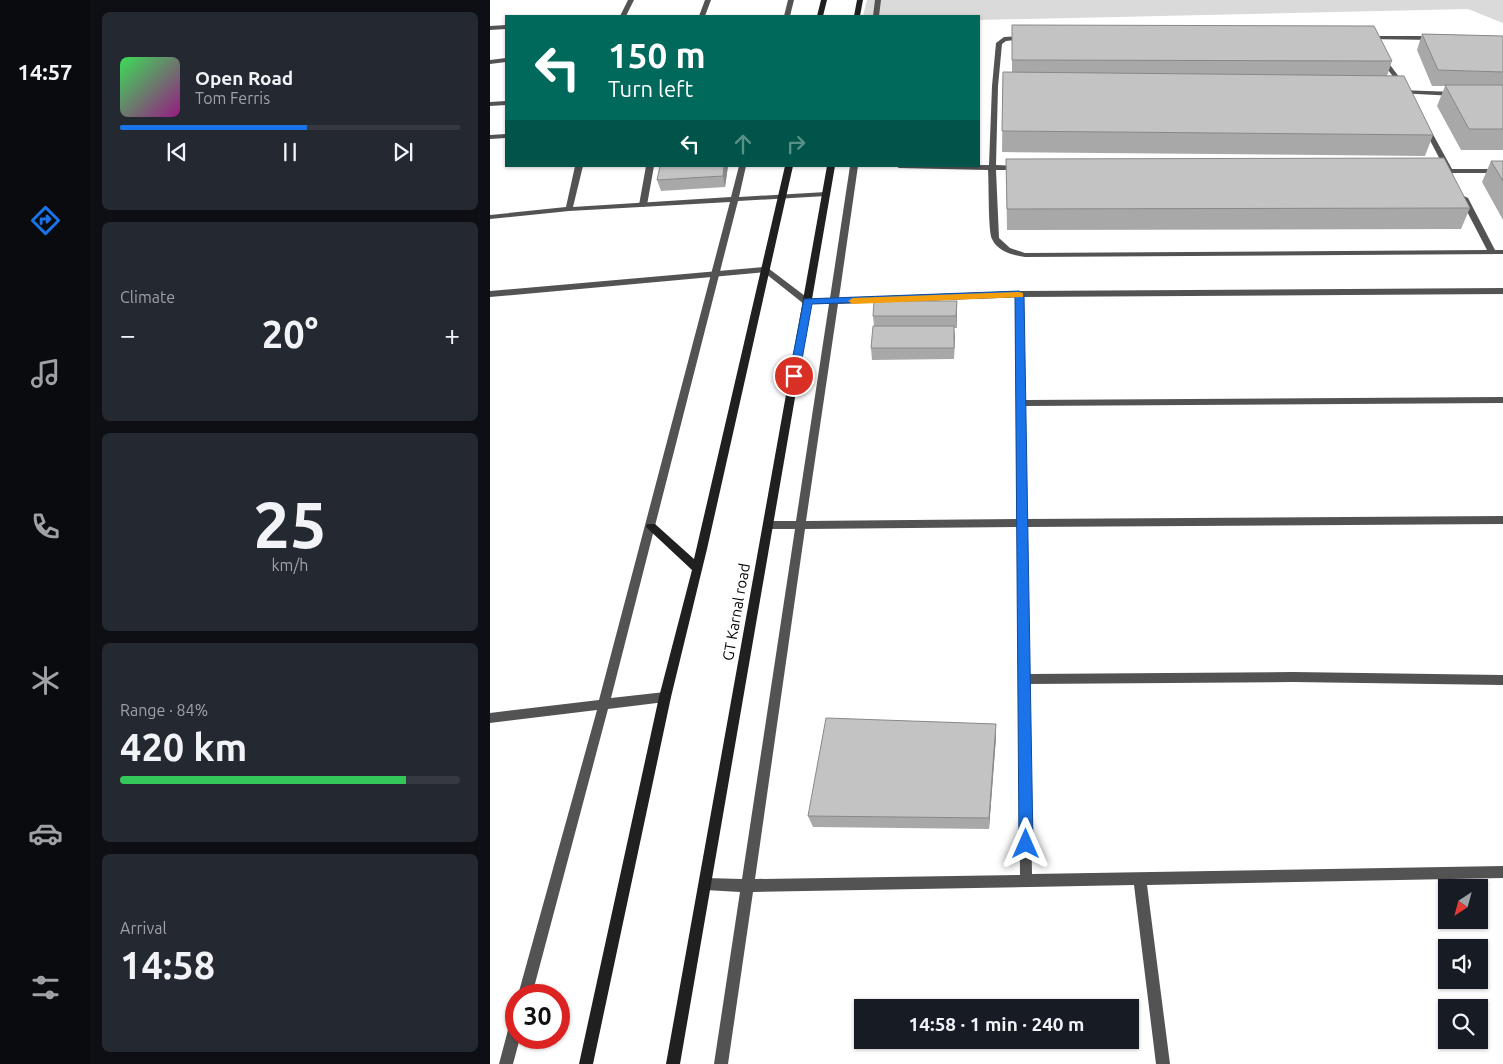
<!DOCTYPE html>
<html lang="en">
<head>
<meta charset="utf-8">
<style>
	:root { --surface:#171b24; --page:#242831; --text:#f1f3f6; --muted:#9ea1a6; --line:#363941; --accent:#1a73e8 }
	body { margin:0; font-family:Ubuntu,sans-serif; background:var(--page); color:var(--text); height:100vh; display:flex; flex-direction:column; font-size:19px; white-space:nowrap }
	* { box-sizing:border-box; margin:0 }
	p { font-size:16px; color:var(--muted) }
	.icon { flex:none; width:28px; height:28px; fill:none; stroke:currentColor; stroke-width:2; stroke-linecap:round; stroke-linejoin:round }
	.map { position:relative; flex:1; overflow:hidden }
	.panel { display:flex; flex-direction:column; gap:12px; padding:12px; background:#0d0f14; width:400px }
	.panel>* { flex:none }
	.guide { position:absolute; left:15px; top:15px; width:475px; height:152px; border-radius:0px; box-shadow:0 1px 4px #0004; background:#00695c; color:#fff; overflow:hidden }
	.needle { width:32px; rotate:216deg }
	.tools { position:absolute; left:948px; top:879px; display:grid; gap:10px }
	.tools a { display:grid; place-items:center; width:50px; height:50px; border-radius:0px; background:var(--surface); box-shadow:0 1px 4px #0004; font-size:25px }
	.speed { position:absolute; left:15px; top:984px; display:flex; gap:10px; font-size:25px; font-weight:700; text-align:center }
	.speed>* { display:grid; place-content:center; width:65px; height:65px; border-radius:50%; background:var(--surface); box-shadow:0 1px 4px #0004; line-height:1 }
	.speed .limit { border:8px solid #d22; background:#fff; color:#111 }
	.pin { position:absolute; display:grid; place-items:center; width:42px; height:42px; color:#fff; margin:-21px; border:2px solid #fff; border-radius:50%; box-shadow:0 1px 5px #0007 }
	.me { position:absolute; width:55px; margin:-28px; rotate:0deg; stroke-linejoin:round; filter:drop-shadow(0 0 4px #0008) }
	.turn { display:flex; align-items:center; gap:18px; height:105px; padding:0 20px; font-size:22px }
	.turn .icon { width:65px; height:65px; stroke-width:2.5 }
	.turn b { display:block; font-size:35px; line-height:42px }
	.lanes { display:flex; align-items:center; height:48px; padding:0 20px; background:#0003; justify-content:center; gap:25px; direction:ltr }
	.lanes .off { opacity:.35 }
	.big { font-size:38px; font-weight:600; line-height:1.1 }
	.panel .widget { flex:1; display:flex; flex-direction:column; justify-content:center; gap:8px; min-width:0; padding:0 18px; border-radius:8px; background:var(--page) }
	.panel .dial { align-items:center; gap:0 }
	.dial b { font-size:65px; line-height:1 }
	.song { display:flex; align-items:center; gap:15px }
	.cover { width:60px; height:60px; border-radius:8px; background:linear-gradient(135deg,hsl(130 70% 55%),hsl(310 70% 35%)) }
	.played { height:5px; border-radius:2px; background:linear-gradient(90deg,var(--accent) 55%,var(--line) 55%) }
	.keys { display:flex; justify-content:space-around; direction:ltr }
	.heat { display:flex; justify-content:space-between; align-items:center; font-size:28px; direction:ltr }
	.charge { height:8px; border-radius:4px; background:linear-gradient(90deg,#34c759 84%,var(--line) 0) }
	.trip { position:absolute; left:364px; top:999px; width:285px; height:50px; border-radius:0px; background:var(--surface); box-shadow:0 1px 4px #0004; font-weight:600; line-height:50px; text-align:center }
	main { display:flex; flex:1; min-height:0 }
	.menu { display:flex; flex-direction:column; width:90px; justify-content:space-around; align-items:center; background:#090b0e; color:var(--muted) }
	.menu .icon { width:35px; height:35px }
	.menu .on { color:var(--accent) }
	.menu b { font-size:22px; color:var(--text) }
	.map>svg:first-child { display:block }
	.green { fill:#dadada }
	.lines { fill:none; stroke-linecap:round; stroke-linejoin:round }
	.lane { fill:#535353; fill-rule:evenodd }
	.street { fill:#535353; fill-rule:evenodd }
	.secondary { fill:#202020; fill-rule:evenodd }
	.wall { fill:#a8a8a8 }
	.shaded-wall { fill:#888 }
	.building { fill:#c3c3c3; stroke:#888 }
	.route { fill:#1a73e8; stroke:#114b97 }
	.slow { fill:#f59e0b }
	.labels { text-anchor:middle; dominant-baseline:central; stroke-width:4.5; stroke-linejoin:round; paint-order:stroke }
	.street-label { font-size:15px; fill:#000; stroke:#fff }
</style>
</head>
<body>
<main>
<nav class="menu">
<b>14:57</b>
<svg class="icon on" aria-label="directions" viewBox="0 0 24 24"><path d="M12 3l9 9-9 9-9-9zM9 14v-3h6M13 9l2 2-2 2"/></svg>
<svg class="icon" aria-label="music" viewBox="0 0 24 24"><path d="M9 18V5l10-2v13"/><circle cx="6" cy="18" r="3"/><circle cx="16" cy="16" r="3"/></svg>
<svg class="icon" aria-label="phone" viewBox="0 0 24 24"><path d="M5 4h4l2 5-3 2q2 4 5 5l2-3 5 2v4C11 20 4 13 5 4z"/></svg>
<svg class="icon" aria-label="climate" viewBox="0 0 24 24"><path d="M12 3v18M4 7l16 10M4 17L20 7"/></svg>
<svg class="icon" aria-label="car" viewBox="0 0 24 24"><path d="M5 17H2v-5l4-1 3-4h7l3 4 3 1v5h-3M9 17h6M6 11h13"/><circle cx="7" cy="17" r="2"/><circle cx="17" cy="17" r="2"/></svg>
<svg class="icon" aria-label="filters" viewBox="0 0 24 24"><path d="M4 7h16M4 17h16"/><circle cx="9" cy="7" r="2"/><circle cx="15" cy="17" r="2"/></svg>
</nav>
<section class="panel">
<div class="widget">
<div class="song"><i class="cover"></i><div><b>Open Road</b><p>Tom Ferris</p></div></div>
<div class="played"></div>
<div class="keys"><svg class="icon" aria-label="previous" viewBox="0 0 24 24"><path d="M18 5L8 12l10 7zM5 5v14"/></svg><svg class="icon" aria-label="pause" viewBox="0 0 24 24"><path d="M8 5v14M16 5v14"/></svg><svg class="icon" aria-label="next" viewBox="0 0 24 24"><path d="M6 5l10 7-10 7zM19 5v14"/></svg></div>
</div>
<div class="widget"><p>Climate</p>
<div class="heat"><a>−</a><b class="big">20°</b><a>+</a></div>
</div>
<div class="widget dial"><b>25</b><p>km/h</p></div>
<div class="widget"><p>Range · 84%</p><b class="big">420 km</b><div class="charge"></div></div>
<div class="widget"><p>Arrival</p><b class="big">14:58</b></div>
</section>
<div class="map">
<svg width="1013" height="1064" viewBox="0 0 1013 1064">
	<rect width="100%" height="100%" fill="#fff"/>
	<path class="green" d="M377 0H1013V23L978 9 489 20V16H373Z"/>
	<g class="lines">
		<path class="lane" d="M138 0H144L136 16H130Z
			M215 0H221L215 16H209Z
			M16 25V29L0 30V26Z
			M535 36 537 37V39L516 41 512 44 508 86 506 165 530 166 534 168 530 170H506L509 238 520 248 535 253 997 250 970 198 974 196 978 198 1005 250H1013V254L535 257C523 255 508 252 502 239 498 232 499 182 498 170L409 168 406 166 499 165 502 86 506 43 514 37Z
			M877 36H945L948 38 945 40 875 39V37Z
			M890 57H894L916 86 915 87H911L889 58Z
			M16 58V62L0 64V60Z
			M909 90 965 92 968 94 965 96 907 93 906 92Z
			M16 101V105L0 106V102Z
			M934 126 939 127 962 169H1013V173H946V169H955L933 127Z
			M156 166H164L157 205 153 207 149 205Z
			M275 267 278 268V272L0 297V291Z"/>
		<path class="street" d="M298 0H304L300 16H294Z
			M385 0H391L389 16H383Z
			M16 134V138L0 139V135Z
			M85 166H93L83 207 241 197 249 166H256L249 197 336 192 340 194 336 196 248 201 121 698 175 692 179 693 181 697 179 701 175 702 118 709 42 995H28L107 710 0 723V713L109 700 240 202 79 211 0 219V215L76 207Z
			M360 166H368L349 298 529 291 1013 288V294L533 297 535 400 1013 397V403L535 406 537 519 1013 516V524L537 527 539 674 803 672 1013 675V685L803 682 539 684 542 874 1013 866V878L657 885 680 1064H666L644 885 263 892 238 1064H224L250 892 215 890 210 889 209 884 210 879 215 878 252 879 305 529H278L274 528 273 525 274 522 278 521H306L339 304H314L271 270 275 267 278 268 319 299 340 298ZM525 297 527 519 316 521 348 304ZM527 527 530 875 265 879 315 529Z
			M26 1019V1038H30L23 1064H9L19 1026 21 1021Z"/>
		<path class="secondary" d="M331 0H337L333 16H327Z
			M367 0H373L370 16H364Z
			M295 166H303L217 549 181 697 103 1064H89L169 697 202 570 156 527 157 524H165L204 559Z
			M337 166H345L190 1064H176Z"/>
	</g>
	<path class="wall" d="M522 25 902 61 897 76 943 135 935 156 512 152 513 72H522Z
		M932 34 1013 36V150H971L947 106 955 86H942L927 50Z
		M516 159 980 208 971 229 517 230Z
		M1001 161H1013V220L992 182Z
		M238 166 235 187 171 191 167 180Z
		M467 301V328H464V359L382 360 381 348 384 326 383 316Z
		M506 737 499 829 323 827 318 816Z"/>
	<path class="shaded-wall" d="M234 166H238L235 187 233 176Z
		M467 301V328L466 316Z
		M464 326 465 337 464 359Z
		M506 724V737L499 829V818Z"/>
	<path class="building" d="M522 25 884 26 902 61 522 60Z
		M932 34 1013 36V72L948 70Z
		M513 72 914 76 943 135 512 131Z
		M955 85H1013V129H979Z
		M954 158 980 208 517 209 516 159Z
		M1001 161H1013V181Z
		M170 166H234L233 176 167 180Z
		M384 301H467L466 316H383Z
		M383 326H464V348H381Z
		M336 718 506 724 499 818 318 816Z"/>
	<path class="route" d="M529 291 534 294 543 844 541 849 536 852 531 849 529 844 525 297 322 304 309 376 304 379 299 376 314 299Z"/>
	<path class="slow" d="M529 292 533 293V297L363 304 358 301 363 298Z"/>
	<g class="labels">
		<g class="street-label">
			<text transform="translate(246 612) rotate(-80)">GT Karnal road</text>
		</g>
	</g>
</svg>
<div class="tools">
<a><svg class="needle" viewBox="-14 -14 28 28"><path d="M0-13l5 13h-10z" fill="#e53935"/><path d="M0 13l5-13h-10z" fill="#9ea1a6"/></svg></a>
<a><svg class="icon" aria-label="sound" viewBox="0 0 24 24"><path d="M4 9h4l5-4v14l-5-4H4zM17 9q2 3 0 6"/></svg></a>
<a><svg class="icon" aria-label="search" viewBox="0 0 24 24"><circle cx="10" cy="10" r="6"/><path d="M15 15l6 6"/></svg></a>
</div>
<div class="speed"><div class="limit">30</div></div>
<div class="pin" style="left:304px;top:376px;background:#d93025"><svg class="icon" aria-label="arrive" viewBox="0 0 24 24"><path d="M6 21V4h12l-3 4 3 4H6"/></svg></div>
<svg class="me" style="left:536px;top:844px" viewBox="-20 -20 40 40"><path d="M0-17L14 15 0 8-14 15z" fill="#1a73e8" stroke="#fff" stroke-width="4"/></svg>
<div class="trip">14:58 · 1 min · 240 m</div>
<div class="guide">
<div class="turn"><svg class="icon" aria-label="left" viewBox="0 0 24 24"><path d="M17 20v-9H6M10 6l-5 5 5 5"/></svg><div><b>150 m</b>Turn left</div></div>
<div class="lanes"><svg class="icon" aria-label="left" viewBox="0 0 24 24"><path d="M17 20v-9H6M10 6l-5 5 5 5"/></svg><svg class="icon off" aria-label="ahead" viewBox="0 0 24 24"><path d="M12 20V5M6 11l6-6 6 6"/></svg><svg class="icon off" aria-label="right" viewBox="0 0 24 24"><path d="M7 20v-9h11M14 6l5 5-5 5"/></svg></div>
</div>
</div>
</main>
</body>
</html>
